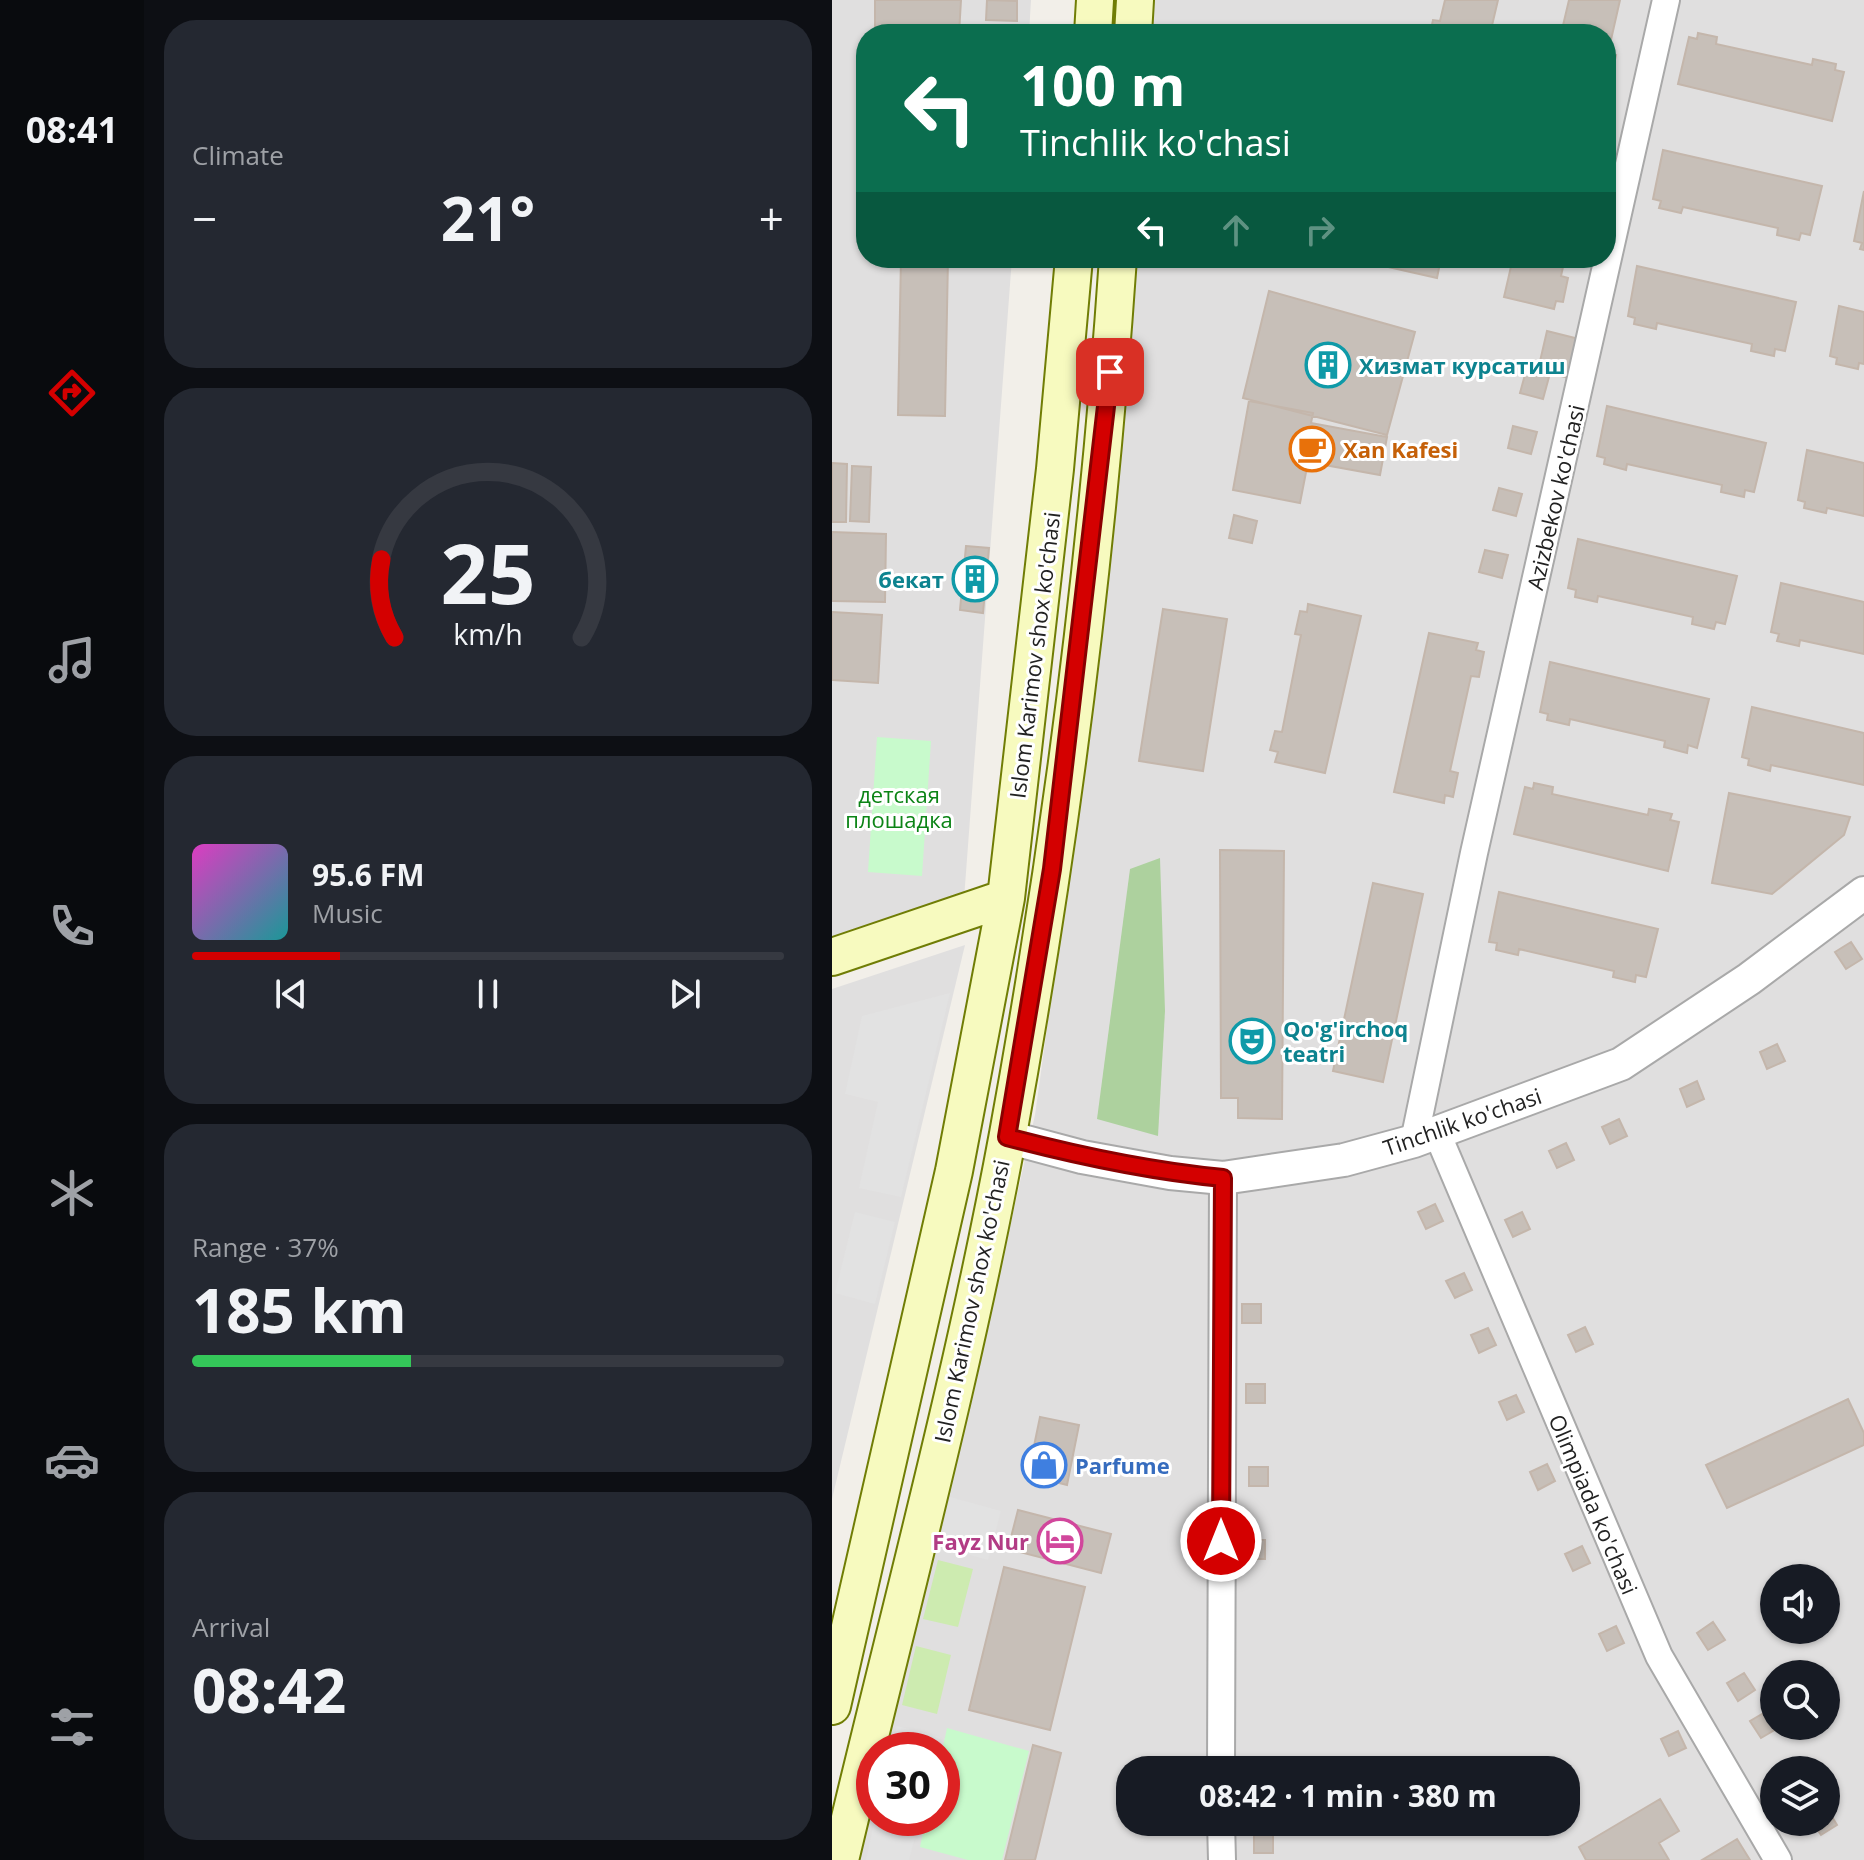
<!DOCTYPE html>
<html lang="en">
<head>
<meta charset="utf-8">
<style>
	:root { --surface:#171b24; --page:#242831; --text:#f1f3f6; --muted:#9ea1a6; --line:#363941; --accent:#d40000 }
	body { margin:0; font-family:"Open Sans",sans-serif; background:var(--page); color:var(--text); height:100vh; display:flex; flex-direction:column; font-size:30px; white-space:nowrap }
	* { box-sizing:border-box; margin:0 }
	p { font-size:26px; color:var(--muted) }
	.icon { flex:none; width:44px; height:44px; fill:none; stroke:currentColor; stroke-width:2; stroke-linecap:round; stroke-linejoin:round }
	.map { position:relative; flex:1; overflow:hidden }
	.sheet { display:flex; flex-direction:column; gap:20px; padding:20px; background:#0d0f14; width:688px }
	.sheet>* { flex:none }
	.banner { position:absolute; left:24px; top:24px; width:760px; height:244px; border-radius:32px; box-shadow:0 2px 6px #0004; background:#0b6e4f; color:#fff; overflow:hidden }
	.controls { position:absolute; left:928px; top:1564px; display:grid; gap:16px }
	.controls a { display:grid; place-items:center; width:80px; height:80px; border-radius:50%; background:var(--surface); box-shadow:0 2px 6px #0004; font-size:40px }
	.speed { position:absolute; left:24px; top:1732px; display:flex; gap:16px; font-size:40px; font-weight:700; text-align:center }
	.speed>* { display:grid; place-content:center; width:104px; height:104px; border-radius:50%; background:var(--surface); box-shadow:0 2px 6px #0004; line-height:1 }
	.speed .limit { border:12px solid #d22; background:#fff; color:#111 }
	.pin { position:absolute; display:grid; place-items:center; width:68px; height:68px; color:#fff; margin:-34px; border-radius:16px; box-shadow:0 4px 12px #0006 }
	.me { position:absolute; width:88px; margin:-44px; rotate:0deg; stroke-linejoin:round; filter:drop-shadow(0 0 6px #0008) }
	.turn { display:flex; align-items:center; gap:28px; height:168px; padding:0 32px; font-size:36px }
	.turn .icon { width:104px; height:104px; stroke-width:2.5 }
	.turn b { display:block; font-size:56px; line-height:68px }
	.lanes { display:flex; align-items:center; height:76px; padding:0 32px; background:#0003; justify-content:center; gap:40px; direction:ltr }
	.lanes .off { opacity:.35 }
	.big { font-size:60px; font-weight:700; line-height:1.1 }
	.sheet .widget { flex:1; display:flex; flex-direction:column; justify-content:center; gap:12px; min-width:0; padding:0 28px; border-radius:32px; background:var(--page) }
	.sheet .dial { align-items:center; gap:0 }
	.dial svg { height:208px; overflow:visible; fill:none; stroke:var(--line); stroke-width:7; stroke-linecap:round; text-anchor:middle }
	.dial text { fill:var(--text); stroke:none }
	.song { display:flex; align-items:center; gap:24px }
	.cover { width:96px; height:96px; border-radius:12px; background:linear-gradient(135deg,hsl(310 70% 55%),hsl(180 70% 35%)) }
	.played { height:8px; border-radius:4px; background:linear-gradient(90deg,var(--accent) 25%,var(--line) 25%) }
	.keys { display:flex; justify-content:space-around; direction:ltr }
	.heat { display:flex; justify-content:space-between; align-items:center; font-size:44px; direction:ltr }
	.charge { height:12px; border-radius:6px; background:linear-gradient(90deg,#34c759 37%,var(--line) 0) }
	.trip { position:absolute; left:284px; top:1756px; width:464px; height:80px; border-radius:32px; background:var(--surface); box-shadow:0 2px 6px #0004; font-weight:700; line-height:80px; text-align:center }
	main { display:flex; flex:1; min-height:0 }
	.tab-bar { display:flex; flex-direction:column; width:144px; justify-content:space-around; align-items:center; background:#090b0e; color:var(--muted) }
	.tab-bar .icon { width:56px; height:56px }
	.tab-bar .current { color:var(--accent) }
	.tab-bar b { font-size:36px; color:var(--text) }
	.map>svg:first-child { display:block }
	.residential { fill:#e0dfdf; fill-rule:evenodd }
	.grass { fill:#cdebb0 }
	.forest { fill:#add19e }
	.park { fill:#c8facc }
	.parking { fill:#e2e2e2 }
	.building { fill:#c7bfb8; stroke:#c4b6ab; stroke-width:2 }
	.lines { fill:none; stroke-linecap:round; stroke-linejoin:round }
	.minor-casing { stroke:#a9a9a9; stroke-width:30 }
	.tertiary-casing { stroke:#a9a9a9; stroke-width:36 }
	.secondary-casing { stroke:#707d05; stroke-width:40 }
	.minor { stroke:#fff; stroke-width:26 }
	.tertiary { stroke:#fff; stroke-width:32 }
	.secondary { stroke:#f7fabf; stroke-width:36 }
	.route-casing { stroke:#8a0000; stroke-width:20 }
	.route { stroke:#d40000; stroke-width:14 }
	.labels { text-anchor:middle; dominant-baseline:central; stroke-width:6; stroke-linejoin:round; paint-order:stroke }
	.culture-label { font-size:22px; font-weight:bold; fill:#0d838f; stroke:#fff; text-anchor:start }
	.food-label { font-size:22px; font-weight:bold; fill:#c56008; stroke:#fff; text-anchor:start }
	.street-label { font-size:22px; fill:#222; stroke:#fff }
	.park-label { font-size:22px; fill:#0c8416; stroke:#fff }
	.shop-label { font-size:22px; font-weight:bold; fill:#366cbe; stroke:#fff; text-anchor:start }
	.hotel-label { font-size:22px; font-weight:bold; fill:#b23c85; stroke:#fff; text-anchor:end }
</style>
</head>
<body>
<main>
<nav class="tab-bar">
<b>08:41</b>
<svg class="icon current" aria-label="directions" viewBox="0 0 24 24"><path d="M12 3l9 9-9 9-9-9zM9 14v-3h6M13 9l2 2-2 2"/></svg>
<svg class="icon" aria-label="music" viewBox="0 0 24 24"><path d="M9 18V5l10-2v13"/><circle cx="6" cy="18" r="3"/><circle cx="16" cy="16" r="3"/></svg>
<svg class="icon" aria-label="phone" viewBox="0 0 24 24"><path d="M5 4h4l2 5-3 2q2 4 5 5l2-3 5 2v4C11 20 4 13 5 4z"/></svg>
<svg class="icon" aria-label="climate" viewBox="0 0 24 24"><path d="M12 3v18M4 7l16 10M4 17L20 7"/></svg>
<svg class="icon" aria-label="car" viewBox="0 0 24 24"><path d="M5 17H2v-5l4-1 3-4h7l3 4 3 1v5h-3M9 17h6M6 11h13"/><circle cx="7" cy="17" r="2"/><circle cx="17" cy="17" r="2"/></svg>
<svg class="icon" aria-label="filters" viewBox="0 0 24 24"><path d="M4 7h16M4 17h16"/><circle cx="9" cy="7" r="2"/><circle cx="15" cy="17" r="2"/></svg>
</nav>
<section class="sheet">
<div class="widget"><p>Climate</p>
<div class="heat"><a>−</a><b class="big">21°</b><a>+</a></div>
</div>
<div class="widget dial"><svg viewBox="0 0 100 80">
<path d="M14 69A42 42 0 1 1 86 69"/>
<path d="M14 69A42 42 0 0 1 9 39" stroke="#d40000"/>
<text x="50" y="56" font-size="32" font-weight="700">25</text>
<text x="50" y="72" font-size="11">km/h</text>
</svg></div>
<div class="widget">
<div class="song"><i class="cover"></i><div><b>95.6 FM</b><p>Music</p></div></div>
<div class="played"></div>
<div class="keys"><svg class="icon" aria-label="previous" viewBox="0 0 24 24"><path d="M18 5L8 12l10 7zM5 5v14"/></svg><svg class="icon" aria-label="pause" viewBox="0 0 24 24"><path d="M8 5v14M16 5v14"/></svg><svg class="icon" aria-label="next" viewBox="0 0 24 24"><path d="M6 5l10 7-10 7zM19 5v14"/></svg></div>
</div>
<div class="widget"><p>Range · 37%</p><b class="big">185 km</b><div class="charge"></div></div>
<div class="widget"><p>Arrival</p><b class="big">08:42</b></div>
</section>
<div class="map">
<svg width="1032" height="1860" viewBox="0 0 1032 1860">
	<rect width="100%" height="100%" fill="#f2efe9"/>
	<path class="residential" d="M0 0H199L197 34H34V258H180L132 899 0 941Z
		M313 0H1032V1860H14L42 1757V1818H110V1750H44L129 1445 203 1115 272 616 296 258H774V34H311ZM942 1578H994V1630H942ZM942 1674H994V1726H942ZM298 1770H734V1822H298ZM942 1770H994V1822H942Z
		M133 945 0 1499V989Z"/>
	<path class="grass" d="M106 1560 141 1569 126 1627 91 1619Z
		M84 1646 119 1655 105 1714 70 1705Z"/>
	<path class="forest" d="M328 858 333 1011 326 1136 265 1119 298 869Z"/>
	<path class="park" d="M45 737 99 741 90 876 36 872Z
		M115 1728 197 1751 170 1860H136L88 1847 94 1818H110V1751Z"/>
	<path class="parking" d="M118 993 69 1197 27 1188 46 1102 13 1094 30 1016Z
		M23 1212 63 1222 43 1304 3 1293Z
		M118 1497 169 1511 156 1560 106 1546Z
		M65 1726 108 1737 105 1750H59Z
		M43 1818H88L77 1860H34Z"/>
	<path class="building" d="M43 0H129L127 34H43Z
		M155 0 185 1V21L154 20Z
		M613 0H666L658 34H598L601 20 608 21Z
		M737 0H788L776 53 784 55 779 79 774 78V34H729Z
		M866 33 885 37 884 44 980 65 981 59 1004 64 1003 70 1012 72 1000 121 846 84 857 37 865 39Z
		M831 150 990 186 978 235 969 233 967 240 945 235 946 228 851 207 849 213 827 208 829 201 821 199Z
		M1032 191V250L1028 249 1030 243 1022 241Z
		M69 258H116L113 416 66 415Z
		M557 258H609L605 278 556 267Z
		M681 258H733L729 276 736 278 731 302 724 301 722 309 672 297Z
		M805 266 964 302 953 351 943 349 942 356 919 351 920 344 825 323 824 329 802 324 803 318 796 316Z
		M437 291 583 332 555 435 411 398Z
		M1007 306 1032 312V364L1027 363 1026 369 1004 364 1005 358 998 356Z
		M715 331 747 339 737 378 706 370Z
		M694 371 717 377 711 399 688 393Z
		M417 401 481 413 479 423 555 437 548 475 476 462 468 503 401 490Z
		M775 406 934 443 922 492 913 490 912 497 889 492 890 485 795 464 794 470 772 464 773 458 765 456Z
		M681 426 705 432 699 454 676 448Z
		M975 450 1032 463V516L995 508 994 513 972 508 973 502 966 500Z
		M0 463 15 464 14 522H0Z
		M20 466 39 467 37 522 18 521Z
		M667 488 690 494 684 516 661 510Z
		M402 515 425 521 420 543 397 538Z
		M0 532 54 534 53 602 0 601Z
		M746 539 905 576 893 624 884 622 882 629 860 624 861 617 766 596 765 602 743 597 744 590 736 588Z
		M134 546 157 548 151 613 128 610Z
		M653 550 676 555 670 578 647 572Z
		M949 583 1032 602V654L968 640 967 646 945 641 947 634 939 632Z
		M476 604 529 616 493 773 443 762 446 752 438 750 443 731 450 732 469 635 463 634 468 611 475 612Z
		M331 609 395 619 371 771 307 761Z
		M0 612 50 615 46 683 0 680Z
		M597 633 646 643 644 650 652 652 647 677 639 676 618 771 626 773 621 797 613 795 612 803 562 792Z
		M718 662 877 699 865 748 856 745 855 753 832 747 833 741 738 719 737 725 715 720 716 714 708 712Z
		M920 707 1032 733V785L939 765 938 771 916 765 917 759 910 757Z
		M702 783 721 787 720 794 816 815 817 809 840 814 838 820 847 822 836 871 682 834 693 787 701 789Z
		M897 793 1018 817 1012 835 940 894 880 883Z
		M388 850 452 851 450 1119 406 1118V1098H389Z
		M541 883 591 894 551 1082 501 1071Z
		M667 892 826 929 814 977 804 975 803 982 781 977 782 971 687 949 686 955 664 950 665 943 657 942Z
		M1019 942 1030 959 1014 969 1003 952Z
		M945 1044 953 1061 935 1069 928 1052Z
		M865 1081 872 1099 855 1107 848 1089Z
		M787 1119 795 1136 778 1144 770 1127Z
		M734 1143 742 1160 725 1168 717 1151Z
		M603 1204 611 1221 594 1229 586 1212Z
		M690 1212 698 1229 681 1237 673 1220Z
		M632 1273 640 1290 623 1298 614 1281Z
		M410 1304H429V1323H410Z
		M753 1327 761 1344 744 1352 736 1335Z
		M656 1328 664 1345 647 1353 639 1335Z
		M414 1384H433V1403H414Z
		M684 1395 692 1412 675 1420 667 1402Z
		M1016 1399 1032 1433V1445L895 1508 874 1465Z
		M208 1417 247 1425 235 1485 196 1475Z
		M715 1464 723 1481 706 1490 698 1472Z
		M417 1467H436V1486H417Z
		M186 1510 279 1534 269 1573 176 1549Z
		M414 1540H433V1559H414Z
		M750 1546 758 1563 741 1571 733 1554Z
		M172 1567 253 1587 218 1730 137 1710Z
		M881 1622 893 1640 876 1650 865 1633Z
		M784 1626 792 1643 775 1651 767 1634Z
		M912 1673 923 1690 906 1701 895 1683Z
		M935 1711 946 1728 929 1738 918 1721Z
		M846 1731 854 1748 837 1756 829 1739Z
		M201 1745 229 1753 203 1860H173Z
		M420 1760H439V1770H420Z
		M828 1799 847 1831 827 1843 837 1860H754L747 1847Z
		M994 1807 1005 1825 989 1835 980 1822H994Z
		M422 1834H441V1853H422Z
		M905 1839 918 1860H870Z"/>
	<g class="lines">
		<g class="minor-casing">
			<path id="minor" d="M605 1133 827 1656 946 1860
				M582 1141 642 853 834 0
				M389 1770 391 1178
				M389 1822 390 1860"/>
		</g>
		<g class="tertiary-casing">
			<path id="tertiary" d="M175 1137 250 1157 338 1173 391 1178 512 1160 582 1141 789 1064 917 979 1032 893"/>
		</g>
		<g class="secondary-casing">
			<path id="secondary" d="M261 34 263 0
				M301 34 303 0
				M0 957 174 898
				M0 1706 122 1171 174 898 223 469 242 258
				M8 1860C65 1619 131 1378 176 1134 229 845 266 551 286 258"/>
		</g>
		<use href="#minor" class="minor"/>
		<use href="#tertiary" class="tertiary"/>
		<use href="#secondary" class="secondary"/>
	</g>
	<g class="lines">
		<g class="route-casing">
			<path id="route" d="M278 372 220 869 175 1137C247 1156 317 1171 391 1178L389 1541"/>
		</g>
		<use href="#route" class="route"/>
	</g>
	<defs>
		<g id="building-ring" transform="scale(2.3)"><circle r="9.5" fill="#fff" stroke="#0f9aa8" stroke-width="1.5"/><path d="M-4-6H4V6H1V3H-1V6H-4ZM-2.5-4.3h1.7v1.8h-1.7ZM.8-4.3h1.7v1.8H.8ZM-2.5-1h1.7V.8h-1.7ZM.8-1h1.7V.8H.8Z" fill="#0f9aa8"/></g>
		<g id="cafe-ring" transform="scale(2.3)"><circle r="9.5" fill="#fff" stroke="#e8710a" stroke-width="1.5"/><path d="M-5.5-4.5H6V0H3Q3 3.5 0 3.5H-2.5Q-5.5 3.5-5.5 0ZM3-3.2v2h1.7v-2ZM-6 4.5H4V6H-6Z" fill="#e8710a"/></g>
		<g id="theatre-ring" transform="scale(2.3)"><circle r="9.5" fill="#fff" stroke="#0f9aa8" stroke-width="1.5"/><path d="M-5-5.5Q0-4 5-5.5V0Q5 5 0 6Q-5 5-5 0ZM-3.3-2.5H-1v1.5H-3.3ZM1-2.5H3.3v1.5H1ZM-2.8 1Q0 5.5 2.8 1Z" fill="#0f9aa8"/></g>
		<g id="shop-ring" transform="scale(2.3)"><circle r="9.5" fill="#fff" stroke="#3f7fe0" stroke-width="1.5"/><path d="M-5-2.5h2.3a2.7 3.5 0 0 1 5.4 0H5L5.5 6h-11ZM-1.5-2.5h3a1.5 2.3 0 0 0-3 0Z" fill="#3f7fe0"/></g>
		<g id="hotel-ring" transform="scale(2.3)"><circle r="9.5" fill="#fff" stroke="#d1479c" stroke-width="1.5"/><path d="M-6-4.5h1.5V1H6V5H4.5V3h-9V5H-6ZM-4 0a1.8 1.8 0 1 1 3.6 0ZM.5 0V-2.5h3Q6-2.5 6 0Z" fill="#d1479c"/></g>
	</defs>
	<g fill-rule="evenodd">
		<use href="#building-ring" x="496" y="365"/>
		<use href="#cafe-ring" x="480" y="449"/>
		<use href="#building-ring" x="143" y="579"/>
		<use href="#theatre-ring" x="420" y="1041"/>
		<use href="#shop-ring" x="212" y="1465"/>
		<use href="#hotel-ring" x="228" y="1541"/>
	</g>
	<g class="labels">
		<g class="culture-label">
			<text x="527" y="365">Хизмат курсатиш</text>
			<text x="112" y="579" text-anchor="end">бекат</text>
			<text x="451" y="1028">Qo'g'irchoq<tspan x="451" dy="25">teatri</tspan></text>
		</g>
		<g class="food-label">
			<text x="511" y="449">Xan Kafesi</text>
		</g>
		<g class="street-label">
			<text transform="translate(723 497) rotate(-77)">Azizbekov ko'chasi</text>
			<text transform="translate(202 655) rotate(-83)">Islom Karimov shox ko'chasi</text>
			<text transform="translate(630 1121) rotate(-19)">Tinchlik ko'chasi</text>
			<text transform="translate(139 1301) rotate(-78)">Islom Karimov shox ko'chasi</text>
			<text transform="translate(762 1504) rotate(67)">Olimpiada ko'chasi</text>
		</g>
		<g class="park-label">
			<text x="67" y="794">детская<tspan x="67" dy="25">плошадка</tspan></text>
		</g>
		<g class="shop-label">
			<text x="243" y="1465">Parfume</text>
		</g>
		<g class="hotel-label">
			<text x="197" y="1541">Fayz Nur</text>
		</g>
	</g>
</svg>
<div class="controls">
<a><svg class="icon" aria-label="sound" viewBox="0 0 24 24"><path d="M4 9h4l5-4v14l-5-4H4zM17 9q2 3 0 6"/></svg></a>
<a><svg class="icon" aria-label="search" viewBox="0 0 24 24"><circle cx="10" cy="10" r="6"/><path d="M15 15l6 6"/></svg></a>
<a><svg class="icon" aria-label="layers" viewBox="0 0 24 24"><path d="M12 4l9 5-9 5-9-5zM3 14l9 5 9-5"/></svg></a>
</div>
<div class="speed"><div class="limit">30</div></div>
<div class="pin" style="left:278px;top:372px;background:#d93025"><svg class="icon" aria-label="arrive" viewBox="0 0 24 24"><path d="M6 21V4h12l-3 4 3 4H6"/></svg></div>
<svg class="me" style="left:389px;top:1541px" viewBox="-20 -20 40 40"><circle r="17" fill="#d40000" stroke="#fff" stroke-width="3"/><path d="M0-11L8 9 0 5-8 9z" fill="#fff"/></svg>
<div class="trip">08:42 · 1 min · 380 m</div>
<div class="banner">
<div class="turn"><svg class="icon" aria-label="left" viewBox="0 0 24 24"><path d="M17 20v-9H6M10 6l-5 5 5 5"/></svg><div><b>100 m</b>Tinchlik ko'chasi</div></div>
<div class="lanes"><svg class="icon" aria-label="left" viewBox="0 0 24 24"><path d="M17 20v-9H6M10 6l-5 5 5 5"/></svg><svg class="icon off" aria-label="ahead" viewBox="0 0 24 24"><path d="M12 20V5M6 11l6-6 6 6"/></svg><svg class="icon off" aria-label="right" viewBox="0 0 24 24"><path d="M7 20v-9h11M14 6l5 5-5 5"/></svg></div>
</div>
</div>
</main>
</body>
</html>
